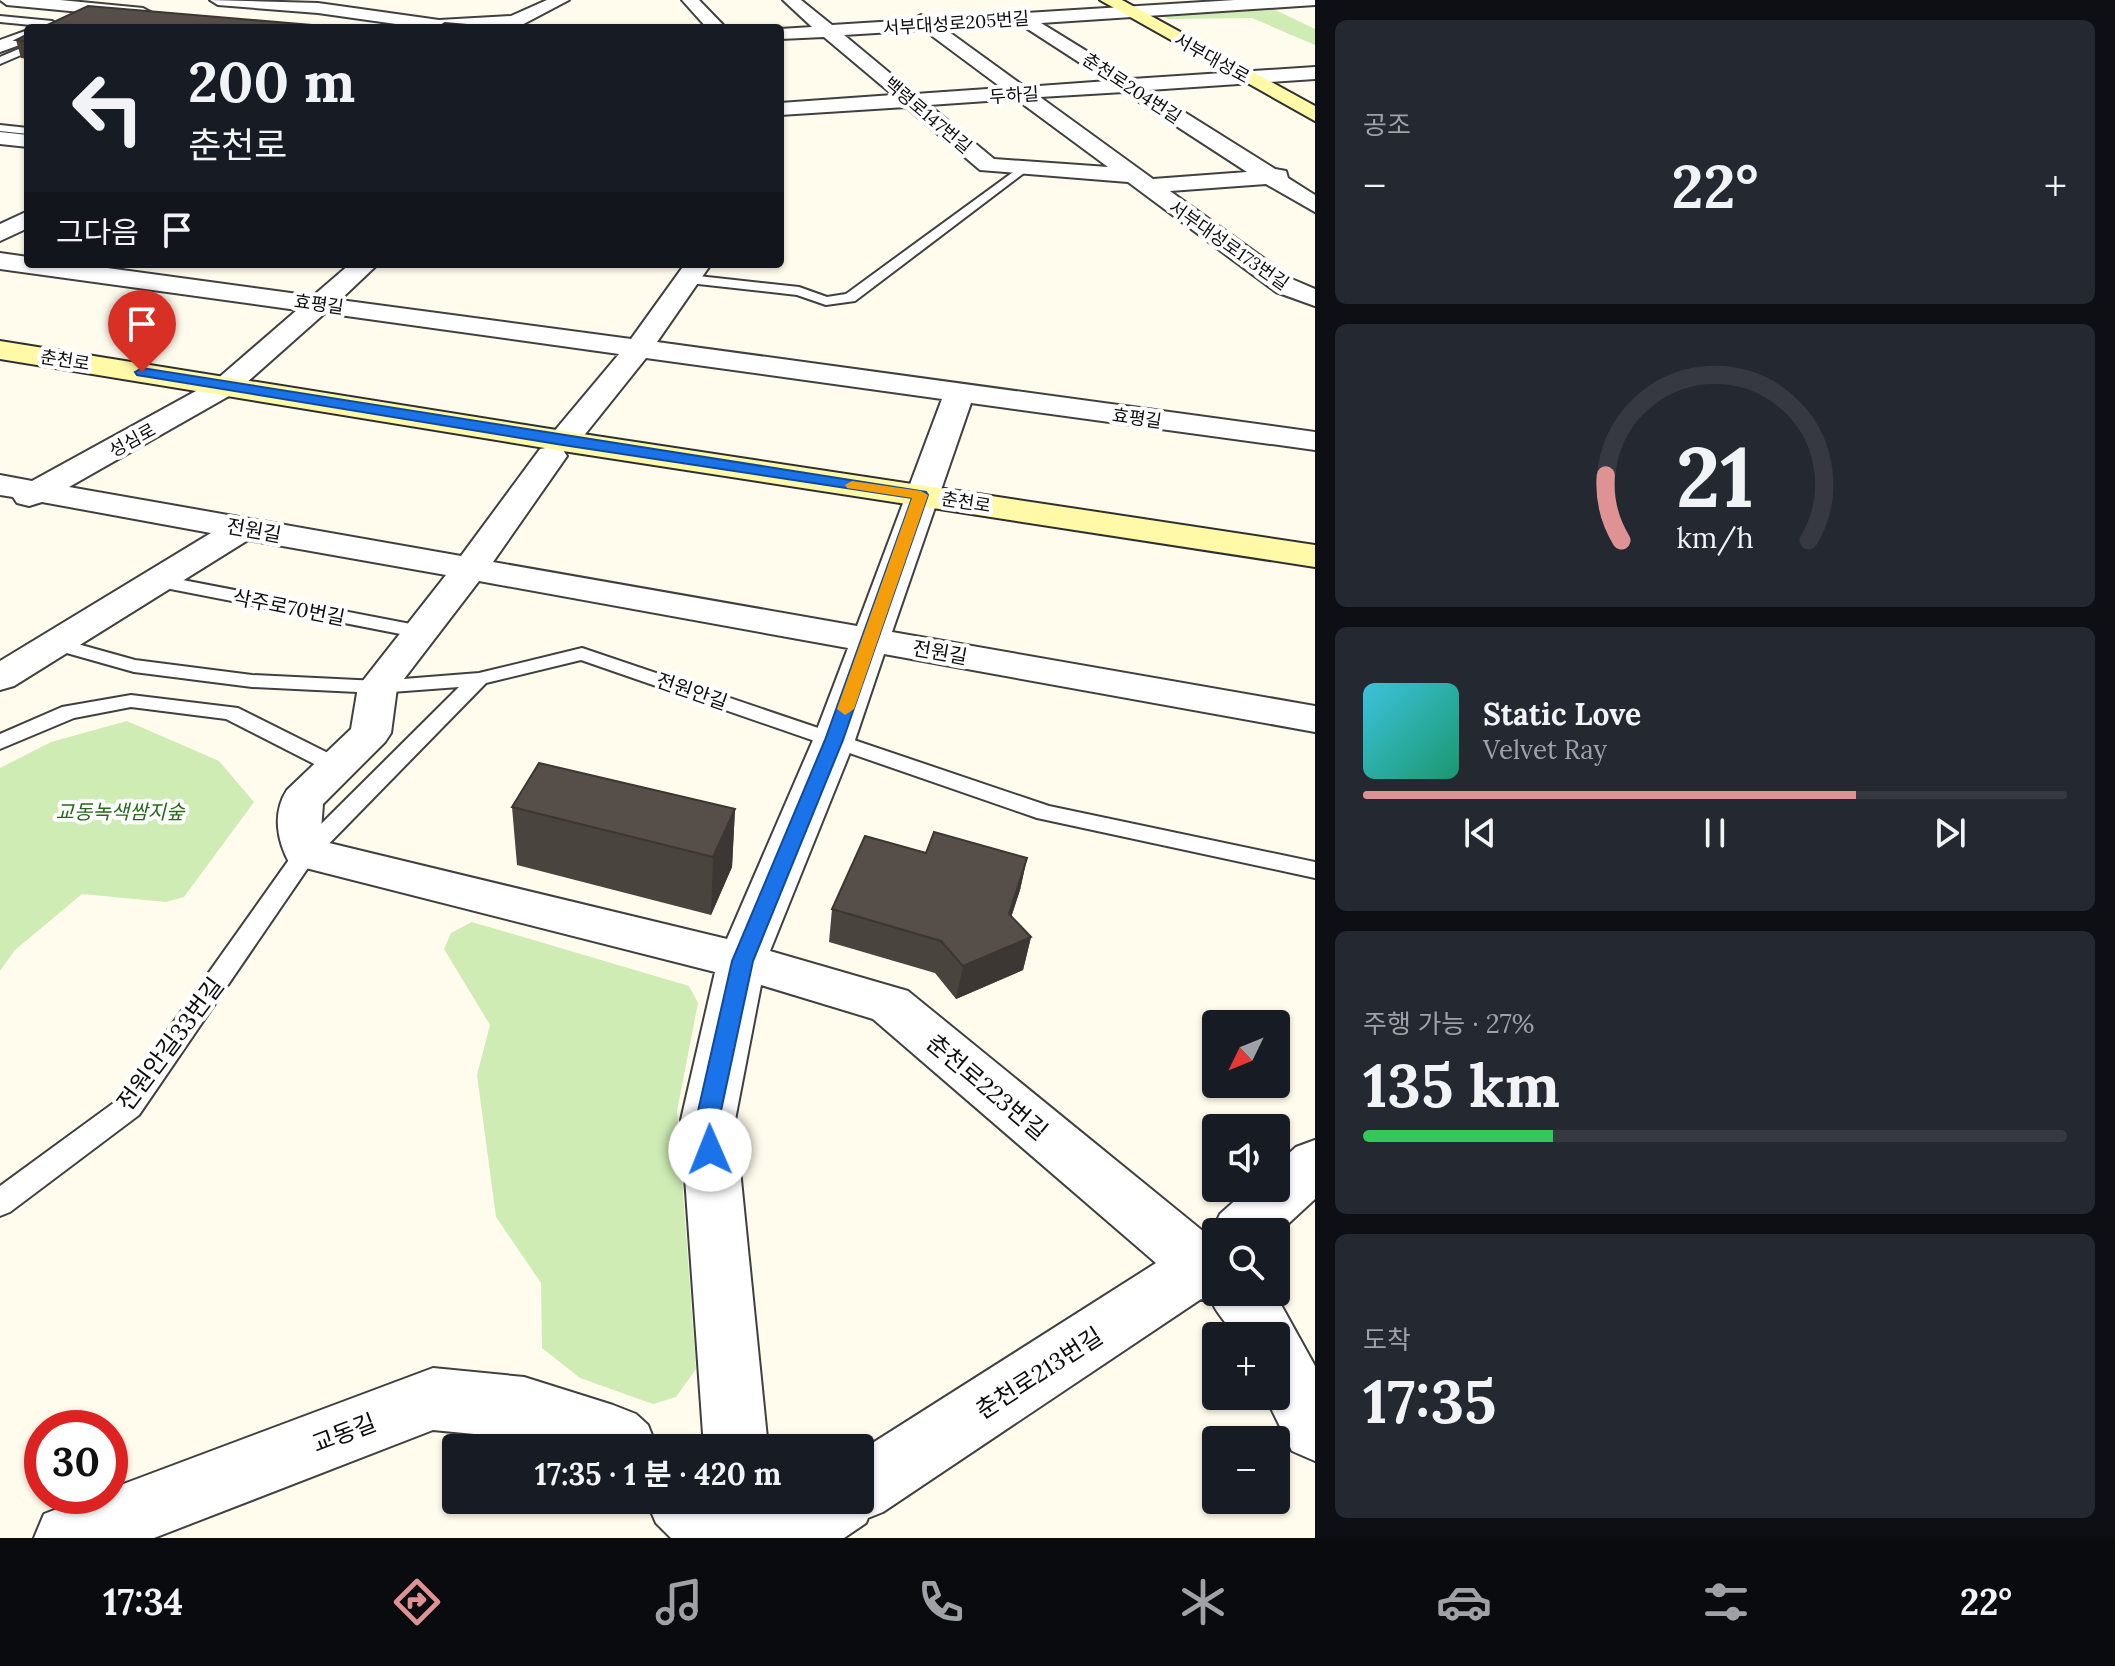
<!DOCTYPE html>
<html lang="ko">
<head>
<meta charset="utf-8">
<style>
	:root { --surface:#171b24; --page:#242831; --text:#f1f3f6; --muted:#9ea1a6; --line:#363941; --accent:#de9294 }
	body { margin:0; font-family:Lora,"Noto Sans KR",serif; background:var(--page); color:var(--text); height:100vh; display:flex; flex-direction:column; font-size:30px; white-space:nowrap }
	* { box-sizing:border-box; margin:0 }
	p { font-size:26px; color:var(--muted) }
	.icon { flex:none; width:44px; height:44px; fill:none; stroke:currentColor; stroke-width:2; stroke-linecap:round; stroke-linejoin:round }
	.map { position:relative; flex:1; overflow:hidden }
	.details { display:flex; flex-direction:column; gap:20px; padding:20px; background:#0d0f14; width:800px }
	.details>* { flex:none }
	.hud { position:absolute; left:24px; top:24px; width:760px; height:244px; border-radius:8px; box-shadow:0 2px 6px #0004; background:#171b24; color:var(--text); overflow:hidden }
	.needle { width:52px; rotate:227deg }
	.controls { position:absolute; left:1202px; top:1010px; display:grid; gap:16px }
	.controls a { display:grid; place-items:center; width:88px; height:88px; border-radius:8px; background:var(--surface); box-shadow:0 2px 6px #0004; font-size:40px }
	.speed { position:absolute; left:24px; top:1410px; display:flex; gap:16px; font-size:40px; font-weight:700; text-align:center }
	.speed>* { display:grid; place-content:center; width:104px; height:104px; border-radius:50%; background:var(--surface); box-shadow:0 2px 6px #0004; line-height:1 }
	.speed .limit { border:12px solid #d22; background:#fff; color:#111 }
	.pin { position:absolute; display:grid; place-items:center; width:68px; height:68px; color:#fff; margin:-82px -34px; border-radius:50% 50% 50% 0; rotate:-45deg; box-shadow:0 0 8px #0007 }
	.pin .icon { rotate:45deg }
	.me { position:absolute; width:88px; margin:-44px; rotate:359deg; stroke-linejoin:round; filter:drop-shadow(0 0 6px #0008) }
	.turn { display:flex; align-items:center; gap:28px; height:168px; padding:0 32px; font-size:36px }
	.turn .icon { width:104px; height:104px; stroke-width:2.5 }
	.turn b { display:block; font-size:56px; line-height:68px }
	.then { display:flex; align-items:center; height:76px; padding:0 32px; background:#0003; gap:16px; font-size:30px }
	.big { font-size:60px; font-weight:700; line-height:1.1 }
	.details .widget { flex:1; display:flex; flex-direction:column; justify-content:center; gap:12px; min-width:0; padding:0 28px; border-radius:12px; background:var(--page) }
	.details .dial { align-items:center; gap:0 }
	.dial svg { height:208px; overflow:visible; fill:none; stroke:var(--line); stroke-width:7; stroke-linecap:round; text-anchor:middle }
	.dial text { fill:var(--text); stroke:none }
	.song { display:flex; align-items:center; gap:24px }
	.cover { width:96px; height:96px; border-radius:12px; background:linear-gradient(135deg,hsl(190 70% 55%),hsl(160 70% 35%)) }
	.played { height:8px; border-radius:4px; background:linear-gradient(90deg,var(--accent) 70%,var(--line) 70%) }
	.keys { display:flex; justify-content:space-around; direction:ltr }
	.heat { display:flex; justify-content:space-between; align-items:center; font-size:44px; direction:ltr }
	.charge { height:12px; border-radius:6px; background:linear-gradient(90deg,#34c759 27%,var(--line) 0) }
	.trip { position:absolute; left:442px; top:1434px; width:432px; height:80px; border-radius:8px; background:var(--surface); box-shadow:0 2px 6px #0004; font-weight:700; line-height:80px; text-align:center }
	.tab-bar { display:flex; height:128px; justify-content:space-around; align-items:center; background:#090b0e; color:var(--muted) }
	.tab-bar .icon { width:56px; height:56px }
	.tab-bar .active { color:var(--accent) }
	.tab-bar b { font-size:36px; color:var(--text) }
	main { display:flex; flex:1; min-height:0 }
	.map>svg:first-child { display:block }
	.green { fill:#ceecb4 }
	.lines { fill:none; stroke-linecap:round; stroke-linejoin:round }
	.lane-casing { stroke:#404040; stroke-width:4 }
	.street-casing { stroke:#404040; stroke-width:4 }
	.secondary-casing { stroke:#2f2f2f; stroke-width:4 }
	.lane { fill:#fff; fill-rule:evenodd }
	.street { fill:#fff; fill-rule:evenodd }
	.secondary { fill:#fff9a8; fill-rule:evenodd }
	.wall { fill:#4a443f }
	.shaded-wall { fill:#3c3733 }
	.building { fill:#564f49; stroke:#3c3733; stroke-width:2 }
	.route { fill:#1a73e8; stroke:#114b97; stroke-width:2 }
	.slow { fill:#f59e0b }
	.labels { text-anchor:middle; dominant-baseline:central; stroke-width:8; stroke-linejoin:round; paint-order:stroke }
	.far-street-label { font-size:18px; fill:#0d0d0d; stroke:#fff }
	.street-label { font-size:20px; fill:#0d0d0d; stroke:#fff }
	.park-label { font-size:20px; font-style:italic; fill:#266919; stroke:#fff }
	.near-street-label { font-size:24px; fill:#0d0d0d; stroke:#fff }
</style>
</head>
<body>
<main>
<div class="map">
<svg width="1315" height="1538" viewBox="0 0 1315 1538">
	<rect width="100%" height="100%" fill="#fffced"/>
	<path class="green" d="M1271 8 1315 29V45L1252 18 1168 19 1161 15Z
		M127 721 219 761 254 802 184 897 166 902 82 894 15 950 0 971V768L51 742Z
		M472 922 689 986 698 1003 677 1111 696 1369 676 1397 653 1404 580 1378 542 1348 541 1283 496 1217 477 1075 490 1025 444 949 451 933Z"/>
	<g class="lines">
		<g class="lane-casing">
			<path id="lane" d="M0 16 52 21 57 24 52 27 0 22Z
				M28 45V52L0 64V57Z
				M0 125 28 128V134L0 131Z
				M1024 164 1028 166V170L855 301 826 305 797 295 689 283 682 279 689 275 799 287 827 297 846 294Z
				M157 575 421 626 431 632 421 638 150 585 148 581 150 577Z
				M56 638 135 660 252 675 378 681 479 673 582 648 1049 806 1315 862V878L1037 818 581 660 486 683 314 859 139 1115 10 1212 0 1216V1186L119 1099 298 847 459 687 378 693 252 687 134 672 49 648 46 644 49 640Z
				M131 695 238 708 346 762 349 767 346 772H330L226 719 131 707 74 718 0 749V734L62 707Z"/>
		</g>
		<g class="street-casing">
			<path id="street" d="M0 0H60L143 8 152 13 143 18 7 5Z
				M210 0 318 3 439 20 511 16 547 0H569L516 28H403V25L318 13 218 5Z
				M682 0H699L726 28H707Z
				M783 0H801L832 25 912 20 921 15 931 19 1012 14 1019 11 1026 13 1235 0H1315V5L1041 23 1132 79 1315 67V79L1149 90 1275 169 1286 171 1288 178 1315 195V212L1266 184 1170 191 1294 280 1315 289V306L1276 292 1128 182 980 170 906 107 780 115V103L893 95 824 37 780 39V29L812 27ZM1020 24 1108 81 1025 87 945 29ZM924 30 1002 88 915 94 844 35ZM1124 92 1247 172 1153 179 1040 97ZM1016 99 1108 167 994 159 929 105Z
				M28 30V42L0 52V40Z
				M0 132 28 135V147L0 144Z
				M28 211V228L0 241V224Z
				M0 253 28 257V264H78L313 296 350 264H378L340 300 631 339 685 264H711L657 342 1315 432V450L971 403 892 632 1315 706V732L884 654 855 740 770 951 908 991 1204 1232 1213 1229 1220 1214 1249 1188H1276V1165L1296 1147 1315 1140V1199L1276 1235V1232H1216V1292H1274L1315 1366V1461L1292 1451 1265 1396H1276V1336H1234C1228 1324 1217 1314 1213 1304L1201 1299 883 1512 868 1518 866 1523 844 1538H671L656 1523 646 1500H773L774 1506 783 1500H860V1451L1156 1263 873 1019 761 985 735 1120 768 1448H704L681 1120 715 972 290 864C277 841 272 813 287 790L351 729 358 687 446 575 248 540 14 686 0 690V661L211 533 42 502 29 506 17 503 13 497 0 495V475L32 481 216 380 297 310 0 269ZM325 313 619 354 552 434 547 441 551 447 540 449 461 556 69 487 236 392ZM646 358 942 399 857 626 493 562 567 456 563 450 574 448ZM479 581 848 648 813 740 727 939 325 842 321 830 323 804 385 742 391 733 397 688Z
				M433 1368 524 1377 613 1405 636 1414 648 1425 657 1448H551L524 1439 433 1430 154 1538H34L44 1514 90 1496H110V1489Z"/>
		</g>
		<g class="secondary-casing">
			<path id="secondary" d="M1100 0H1122L1315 106V121Z
				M0 341 563 431 1315 545V567L563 451 0 359Z"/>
		</g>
		<use href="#lane" class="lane"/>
		<use href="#street" class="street"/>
		<use href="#secondary" class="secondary"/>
	</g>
	<path class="wall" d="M28 34V59L21 58 16 40Z
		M512 807 735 809 732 867 711 915 517 865Z
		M926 853 1027 858 1020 890 1011 916 1031 937 1023 970 956 999 935 973 829 942 832 909Z"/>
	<path class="shaded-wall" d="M735 809 732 867 711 915 713 857Z
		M1027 858 1020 890 1002 946 1009 914Z
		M1031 937 1023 970 956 999 963 966Z"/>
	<path class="building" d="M88 6 347 28H41Z
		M445 23 501 28H437Z
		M28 34V41L16 40Z
		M539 763 735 809 713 857 512 807Z
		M934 832 1027 858 1009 914 1031 937 963 966 941 941 832 909 865 836 926 853Z"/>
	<path class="route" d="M142 368 926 492 928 495 843 740 753 961 719 1120 722 1150 719 1157 710 1160 702 1157 696 1120 732 961 825 740 912 498 563 445 137 375 135 372Z"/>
	<path class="slow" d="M852 481 921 491 928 495 854 709 845 715 837 709 912 498 847 488 845 485Z"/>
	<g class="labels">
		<g class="far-street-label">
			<text transform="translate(956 23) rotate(-4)">서부대성로205번길</text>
			<text transform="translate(1212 58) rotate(29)">서부대성로</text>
			<text transform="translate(1132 88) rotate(33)">춘천로204번길</text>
			<text transform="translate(1014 95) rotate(-4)">두하길</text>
			<text transform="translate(928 115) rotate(40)">백령로147번길</text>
			<text transform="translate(1229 245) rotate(35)">서부대성로173번길</text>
			<text transform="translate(319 304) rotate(8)">효평길</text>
			<text transform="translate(65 360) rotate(9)">춘천로</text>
			<text transform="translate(1137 418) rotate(8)">효평길</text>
			<text transform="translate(132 440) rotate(-29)">성심로</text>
			<text transform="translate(966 502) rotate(9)">춘천로</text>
		</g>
		<g class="street-label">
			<text transform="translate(254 530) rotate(10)">전원길</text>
			<text transform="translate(289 607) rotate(11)">삭주로70번길</text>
			<text transform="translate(940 652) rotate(10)">전원길</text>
			<text transform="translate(692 691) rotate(19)">전원안길</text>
		</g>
		<g class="park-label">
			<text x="120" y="811">교동녹색쌈지숲</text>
		</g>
		<g class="near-street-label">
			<text transform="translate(170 1044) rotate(-53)">전원안길33번길</text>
			<text transform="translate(987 1087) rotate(40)">춘천로223번길</text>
			<text transform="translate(1039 1373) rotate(-33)">춘천로213번길</text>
			<text transform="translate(344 1433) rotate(-21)">교동길</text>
		</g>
	</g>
</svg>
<div class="controls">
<a><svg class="needle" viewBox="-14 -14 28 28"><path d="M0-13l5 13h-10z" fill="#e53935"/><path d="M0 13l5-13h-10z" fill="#9ea1a6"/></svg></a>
<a><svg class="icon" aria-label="sound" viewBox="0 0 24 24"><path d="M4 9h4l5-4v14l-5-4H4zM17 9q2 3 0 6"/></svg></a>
<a><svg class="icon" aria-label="search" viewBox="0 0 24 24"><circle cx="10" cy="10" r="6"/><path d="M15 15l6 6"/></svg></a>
<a>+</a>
<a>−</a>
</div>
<div class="speed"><div class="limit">30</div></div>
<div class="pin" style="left:142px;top:372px;background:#d93025"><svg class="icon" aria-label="arrive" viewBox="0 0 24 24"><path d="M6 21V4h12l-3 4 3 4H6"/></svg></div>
<svg class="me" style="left:710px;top:1150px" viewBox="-20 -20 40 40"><circle r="19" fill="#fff"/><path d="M0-13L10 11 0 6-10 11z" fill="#1a73e8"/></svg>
<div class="trip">17:35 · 1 분 · 420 m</div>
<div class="hud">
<div class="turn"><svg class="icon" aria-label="left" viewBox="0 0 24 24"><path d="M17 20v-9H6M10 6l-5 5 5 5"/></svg><div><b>200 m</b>춘천로</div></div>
<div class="then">그다음<svg class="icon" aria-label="arrive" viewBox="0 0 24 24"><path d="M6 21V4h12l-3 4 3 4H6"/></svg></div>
</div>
</div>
<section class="details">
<div class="widget"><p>공조</p>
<div class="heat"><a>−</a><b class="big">22°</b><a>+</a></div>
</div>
<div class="widget dial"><svg viewBox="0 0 100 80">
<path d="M14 69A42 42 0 1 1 86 69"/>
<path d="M14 69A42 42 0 0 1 8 44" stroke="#de9294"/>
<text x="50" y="56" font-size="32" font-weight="700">21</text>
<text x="50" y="72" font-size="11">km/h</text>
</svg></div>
<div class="widget">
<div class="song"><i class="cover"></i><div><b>Static Love</b><p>Velvet Ray</p></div></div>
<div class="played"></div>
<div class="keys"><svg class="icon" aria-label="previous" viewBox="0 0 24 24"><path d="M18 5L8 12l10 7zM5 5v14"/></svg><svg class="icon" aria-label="pause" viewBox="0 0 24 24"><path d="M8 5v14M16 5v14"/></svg><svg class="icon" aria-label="next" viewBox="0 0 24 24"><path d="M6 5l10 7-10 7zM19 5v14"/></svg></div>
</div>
<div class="widget"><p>주행 가능 · 27%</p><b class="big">135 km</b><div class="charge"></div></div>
<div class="widget"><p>도착</p><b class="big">17:35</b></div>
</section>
</main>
<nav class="tab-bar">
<b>17:34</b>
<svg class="icon active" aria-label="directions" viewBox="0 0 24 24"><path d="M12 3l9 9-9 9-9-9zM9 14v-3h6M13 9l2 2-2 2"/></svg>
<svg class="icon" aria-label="music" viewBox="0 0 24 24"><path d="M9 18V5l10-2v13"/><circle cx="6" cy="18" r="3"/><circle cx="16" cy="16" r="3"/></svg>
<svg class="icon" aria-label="phone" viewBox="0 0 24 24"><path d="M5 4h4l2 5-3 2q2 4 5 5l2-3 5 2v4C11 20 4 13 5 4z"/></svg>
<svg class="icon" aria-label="climate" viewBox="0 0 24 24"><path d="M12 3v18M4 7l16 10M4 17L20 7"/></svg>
<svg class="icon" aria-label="car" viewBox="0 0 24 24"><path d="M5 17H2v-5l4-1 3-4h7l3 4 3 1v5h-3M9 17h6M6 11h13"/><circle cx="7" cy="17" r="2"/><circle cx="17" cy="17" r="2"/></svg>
<svg class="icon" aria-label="filters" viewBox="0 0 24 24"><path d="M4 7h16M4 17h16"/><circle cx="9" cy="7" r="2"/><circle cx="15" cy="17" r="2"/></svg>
<b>22°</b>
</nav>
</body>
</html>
